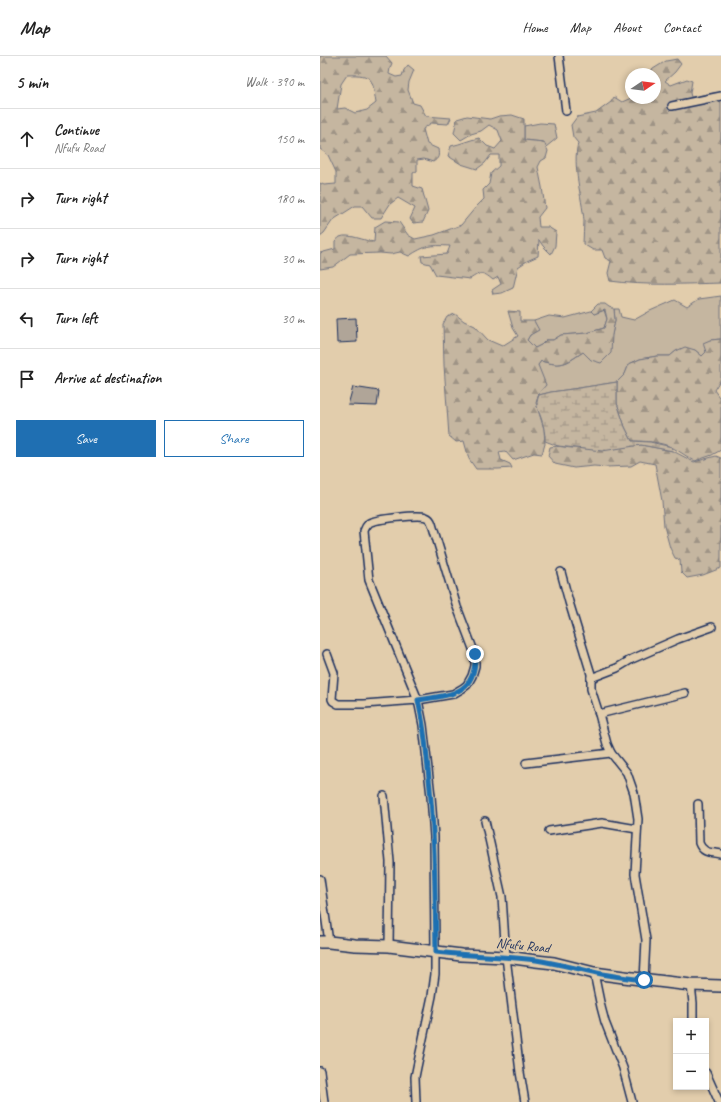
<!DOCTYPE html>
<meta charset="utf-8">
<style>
body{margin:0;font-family:Caveat,sans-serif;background:#f6f6f6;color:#222}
.controls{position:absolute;right:12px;bottom:12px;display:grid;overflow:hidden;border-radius:0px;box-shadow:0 2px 6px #0003}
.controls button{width:36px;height:36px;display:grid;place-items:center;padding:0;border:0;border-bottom:1px solid #e0e0e0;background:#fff;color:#222;font:20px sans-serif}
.compass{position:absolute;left:305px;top:12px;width:36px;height:36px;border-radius:50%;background:#fff;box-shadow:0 2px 6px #0003;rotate:77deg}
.stop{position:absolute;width:12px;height:12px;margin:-9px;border:3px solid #1f6fb2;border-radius:50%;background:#fff}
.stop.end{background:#1f6fb2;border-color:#fff;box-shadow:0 1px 4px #0008}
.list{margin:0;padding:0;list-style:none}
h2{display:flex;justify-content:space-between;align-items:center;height:52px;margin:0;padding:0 16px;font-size:17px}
h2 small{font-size:13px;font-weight:400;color:#767676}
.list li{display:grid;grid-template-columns:26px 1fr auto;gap:12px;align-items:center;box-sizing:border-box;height:60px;padding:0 16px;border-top:1px solid #e0e0e0}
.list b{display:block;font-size:15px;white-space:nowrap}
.list p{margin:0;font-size:13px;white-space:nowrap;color:#767676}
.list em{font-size:13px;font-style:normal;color:#767676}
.actions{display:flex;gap:8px;padding:12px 16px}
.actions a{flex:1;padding:9px 0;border:1px solid #1f6fb2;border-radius:0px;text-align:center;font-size:14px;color:#1f6fb2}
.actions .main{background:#1f6fb2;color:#fff}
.icon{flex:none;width:22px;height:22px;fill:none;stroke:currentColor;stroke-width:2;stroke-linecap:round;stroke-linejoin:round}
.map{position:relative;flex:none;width:401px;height:1046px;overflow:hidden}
header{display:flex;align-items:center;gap:24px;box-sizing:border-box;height:56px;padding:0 20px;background:#fff;border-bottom:1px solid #e0e0e0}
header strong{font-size:19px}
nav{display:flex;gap:22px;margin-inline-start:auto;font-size:14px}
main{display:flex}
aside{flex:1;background:#fff}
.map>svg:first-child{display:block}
.green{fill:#c5b6a0;stroke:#70727f}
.forest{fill:url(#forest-firs);stroke:#70727f;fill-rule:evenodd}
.wetland{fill:url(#wetland-marsh);stroke:#70727f}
.building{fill:#b0a598;stroke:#1b2f5e}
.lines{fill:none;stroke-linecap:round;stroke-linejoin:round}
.street-casing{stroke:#1b2f5e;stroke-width:10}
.secondary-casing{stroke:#1b2f5e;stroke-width:14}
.street{stroke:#e2cdac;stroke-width:7}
.secondary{stroke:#e2cdac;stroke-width:11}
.route{stroke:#1f6fb2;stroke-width:5}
.labels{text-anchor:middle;stroke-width:4;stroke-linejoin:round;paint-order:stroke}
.street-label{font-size:14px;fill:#1b2f5e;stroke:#e2cdac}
</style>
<header>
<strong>Map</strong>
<nav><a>Home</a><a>Map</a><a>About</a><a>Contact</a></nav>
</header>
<main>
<aside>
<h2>5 min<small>Walk · 390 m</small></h2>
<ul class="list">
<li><svg class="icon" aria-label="ahead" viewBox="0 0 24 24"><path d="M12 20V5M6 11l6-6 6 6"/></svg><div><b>Continue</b><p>Nfufu Road</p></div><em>150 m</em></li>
<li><svg class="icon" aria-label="right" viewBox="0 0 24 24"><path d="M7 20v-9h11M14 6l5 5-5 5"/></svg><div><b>Turn right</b></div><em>180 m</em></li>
<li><svg class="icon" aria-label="right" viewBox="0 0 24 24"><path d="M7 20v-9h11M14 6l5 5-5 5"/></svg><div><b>Turn right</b></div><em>30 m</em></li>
<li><svg class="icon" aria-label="left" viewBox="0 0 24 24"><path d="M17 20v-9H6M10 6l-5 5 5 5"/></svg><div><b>Turn left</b></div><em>30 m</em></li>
<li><svg class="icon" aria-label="arrive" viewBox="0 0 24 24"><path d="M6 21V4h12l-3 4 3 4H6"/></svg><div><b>Arrive at destination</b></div></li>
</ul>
<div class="actions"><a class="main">Save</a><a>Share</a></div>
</aside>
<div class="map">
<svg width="401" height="1046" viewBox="0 0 401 1046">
<defs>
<pattern id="forest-firs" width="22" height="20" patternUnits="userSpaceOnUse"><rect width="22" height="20" fill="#c5b6a0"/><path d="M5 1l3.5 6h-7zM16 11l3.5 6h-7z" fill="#9f9486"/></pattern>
<pattern id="wetland-marsh" width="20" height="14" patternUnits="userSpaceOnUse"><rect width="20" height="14" fill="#c5b6a0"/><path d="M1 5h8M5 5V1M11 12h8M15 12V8" fill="none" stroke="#9f9486"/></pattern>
</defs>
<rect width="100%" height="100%" fill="#e2cdac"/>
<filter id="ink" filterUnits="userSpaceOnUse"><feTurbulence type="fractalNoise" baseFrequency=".025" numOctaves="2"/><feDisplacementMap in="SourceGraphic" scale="8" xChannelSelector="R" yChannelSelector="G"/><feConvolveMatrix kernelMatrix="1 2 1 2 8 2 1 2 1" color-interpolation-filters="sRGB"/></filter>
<g filter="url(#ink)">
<!-- green -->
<g class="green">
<polygon points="220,67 234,68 237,82 226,91 223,86 204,84 204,70"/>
<path d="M401,240V283L390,284L386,296L382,300L375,294L356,295L350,300H337L320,303L309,308L305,318L297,326L259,332L231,336L219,339L218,309L221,305C242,311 246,308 263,296L271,304L292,279L295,264L294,253H299L301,261L314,264L330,255L355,244L367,251L379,243Z"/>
<polygon points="284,254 287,263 284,272 267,277 241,279 233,284 226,284 221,289 215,292 207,284 210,279 218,274 214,265 229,260 245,262 271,255 274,258"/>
</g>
<!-- forest -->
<g class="forest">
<path d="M0,0H66L72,7L70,12L69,18L76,21L82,20L84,14L88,9L94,14L89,26L88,34L93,47L100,49L106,60L131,62L128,68L111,67L103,73L107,88L118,93C119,100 119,102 113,106L104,103L97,104V115L93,117V130L102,133L108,155L103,166L93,167L90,163L95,152L78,142L70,148L61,162H52L42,150H35L13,164L4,177L0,180V127L4,129L16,128V116L8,99L0,93ZM27,19C54,18 52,23 56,47L47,54L35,57L25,52L17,53L21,28Z"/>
<path d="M357,3L361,8L355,16L345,25L351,29L367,23L372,25L370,37L371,41L394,37H401V227C364,228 327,230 290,225L288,217L291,205L285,202L282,194H273L263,188C263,180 264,173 264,165C262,140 252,111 258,87L253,81L251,69L257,61L276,57L291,46L294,41L302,46L311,42H335V18H325L346,5Z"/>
<path d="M192,59L204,63V84L224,86L228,95L226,102L221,105L218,111L222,131L225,152L218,161L219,171H228L236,176L235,190L231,198L223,190L219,184L218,200L207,205L198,211L193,232L182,237L173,238L172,234L181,228L178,221L173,224C162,215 161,216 150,223L116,219L110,208L102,206L101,200L127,198L130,190C110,189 106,189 89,200L80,196L71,198L60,197L30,198L13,211L0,213V197L15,193V186C17,184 18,182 20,181C28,177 45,185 54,186L55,171L65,165L79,166L88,179L95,183L114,179L141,169L156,151L164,143L163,134L169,128L171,117L179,110V99H171L165,107L157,113L141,108L128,100L131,90C141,88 149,84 159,82L167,90L175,93L182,85L178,74L169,69L161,75L151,78L141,84L134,77L137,63L147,60L170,63L179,60Z"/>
<path d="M278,248H285L289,251L294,253L295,264L292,279L291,297L281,307L271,304L263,296C245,308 242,311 221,305L218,309L226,329L219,337L216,347L224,373L225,388L222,398L214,397L193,404L185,395L179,396L181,404L190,408L192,412L178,413H156L149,403L144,385L136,386L129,380L124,309L123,268L127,261L135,258L144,265L155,270L168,284L182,290L198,280L193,272L188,255L200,256V265H214L219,274L210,279L207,284L215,292L221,289L226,284H233L241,279L267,277L284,272L287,263L285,254L274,258L271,255Z"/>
<path d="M401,283V326H399L394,334L401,344V394L392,399L375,405C367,401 361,396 353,392C342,386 325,385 312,385L305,371L297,347V326L305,318L309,308L320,303L337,300H350L356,295L365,291L375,294L382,300L386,296L383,287L390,284Z"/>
<path d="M321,389L353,395L374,406L396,400L401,402V512L383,519L367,522L361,516L360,504L355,502L350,492L344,470L342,445L335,408L320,405L311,410L286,411L274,410L254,412L235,408L228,400L230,391C240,389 245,392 255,392C277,392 299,391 321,389Z"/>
</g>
<!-- wetland -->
<path class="wetland" d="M297,326V347L305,371L312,385L330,386L352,391L353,395L321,389L282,395L238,390L225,385C225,378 224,371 222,365C219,354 214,351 219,339L231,336L259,332Z"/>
<!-- building -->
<g class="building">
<polygon points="36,262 37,286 17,287 16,263"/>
<polygon points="33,331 59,335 57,350 28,349"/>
</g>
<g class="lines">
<!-- street casing -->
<g class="street-casing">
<g id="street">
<polyline points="239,0 246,55"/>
<polyline points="352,50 401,40"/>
<polyline points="241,516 249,546 271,618 271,633 279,658 287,688 291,697 307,717 314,737 318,763 315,818 326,884 324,924"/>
<path d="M7,598L14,617L12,643L13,645L18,648H44L98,644L133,638L143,632L147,629L152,620L155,610V598L137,551L112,468C111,464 109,462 106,461C99,458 56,463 49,467C46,470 45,472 44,475L49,524L98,644L103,669L111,740L114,781L115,896V918L112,940L97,1011L95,1021L96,1046"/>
<polyline points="271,622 297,612 312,603 358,583 392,571"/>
<polyline points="279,658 365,637"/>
<polyline points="206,707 291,697"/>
<polyline points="64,740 70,806 69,890"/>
<path d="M378,748L379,787C383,798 392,796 401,798"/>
<polyline points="165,765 182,841 186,901 200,1016 205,1046"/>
<polyline points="229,775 282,767 317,773"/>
<polyline points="0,823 9,886"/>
<polyline points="274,917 281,951 285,966 303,1012 312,1046"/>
<polyline points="371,929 373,947 373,965"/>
<polyline points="0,1015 4,1046"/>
<polyline points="386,1017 399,1046"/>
</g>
</g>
<!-- secondary casing -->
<g class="secondary-casing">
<polyline id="secondary" points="0,886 9,886 35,889 69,890 141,899 186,901 216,905 234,907 274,917 304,921 371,929 401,930"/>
</g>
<!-- street -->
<use href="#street" class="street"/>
<!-- secondary -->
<use href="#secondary" class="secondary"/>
</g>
</g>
<g class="lines" filter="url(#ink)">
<!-- route -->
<path class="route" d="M155,598C157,639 129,639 98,644C104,667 106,690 108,713C115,774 115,835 116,896C149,900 183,900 216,904C235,907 254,912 273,916C289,920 307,922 324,924"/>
</g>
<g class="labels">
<!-- street labels -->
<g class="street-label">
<text transform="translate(203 889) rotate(6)" y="5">Nfufu Road</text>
</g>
</g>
</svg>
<div class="controls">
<button>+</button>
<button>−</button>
</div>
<svg class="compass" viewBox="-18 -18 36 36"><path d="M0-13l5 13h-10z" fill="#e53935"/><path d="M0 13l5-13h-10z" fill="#767676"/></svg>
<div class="stop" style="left:324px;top:924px"></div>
<div class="stop end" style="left:155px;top:598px"></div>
</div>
</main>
